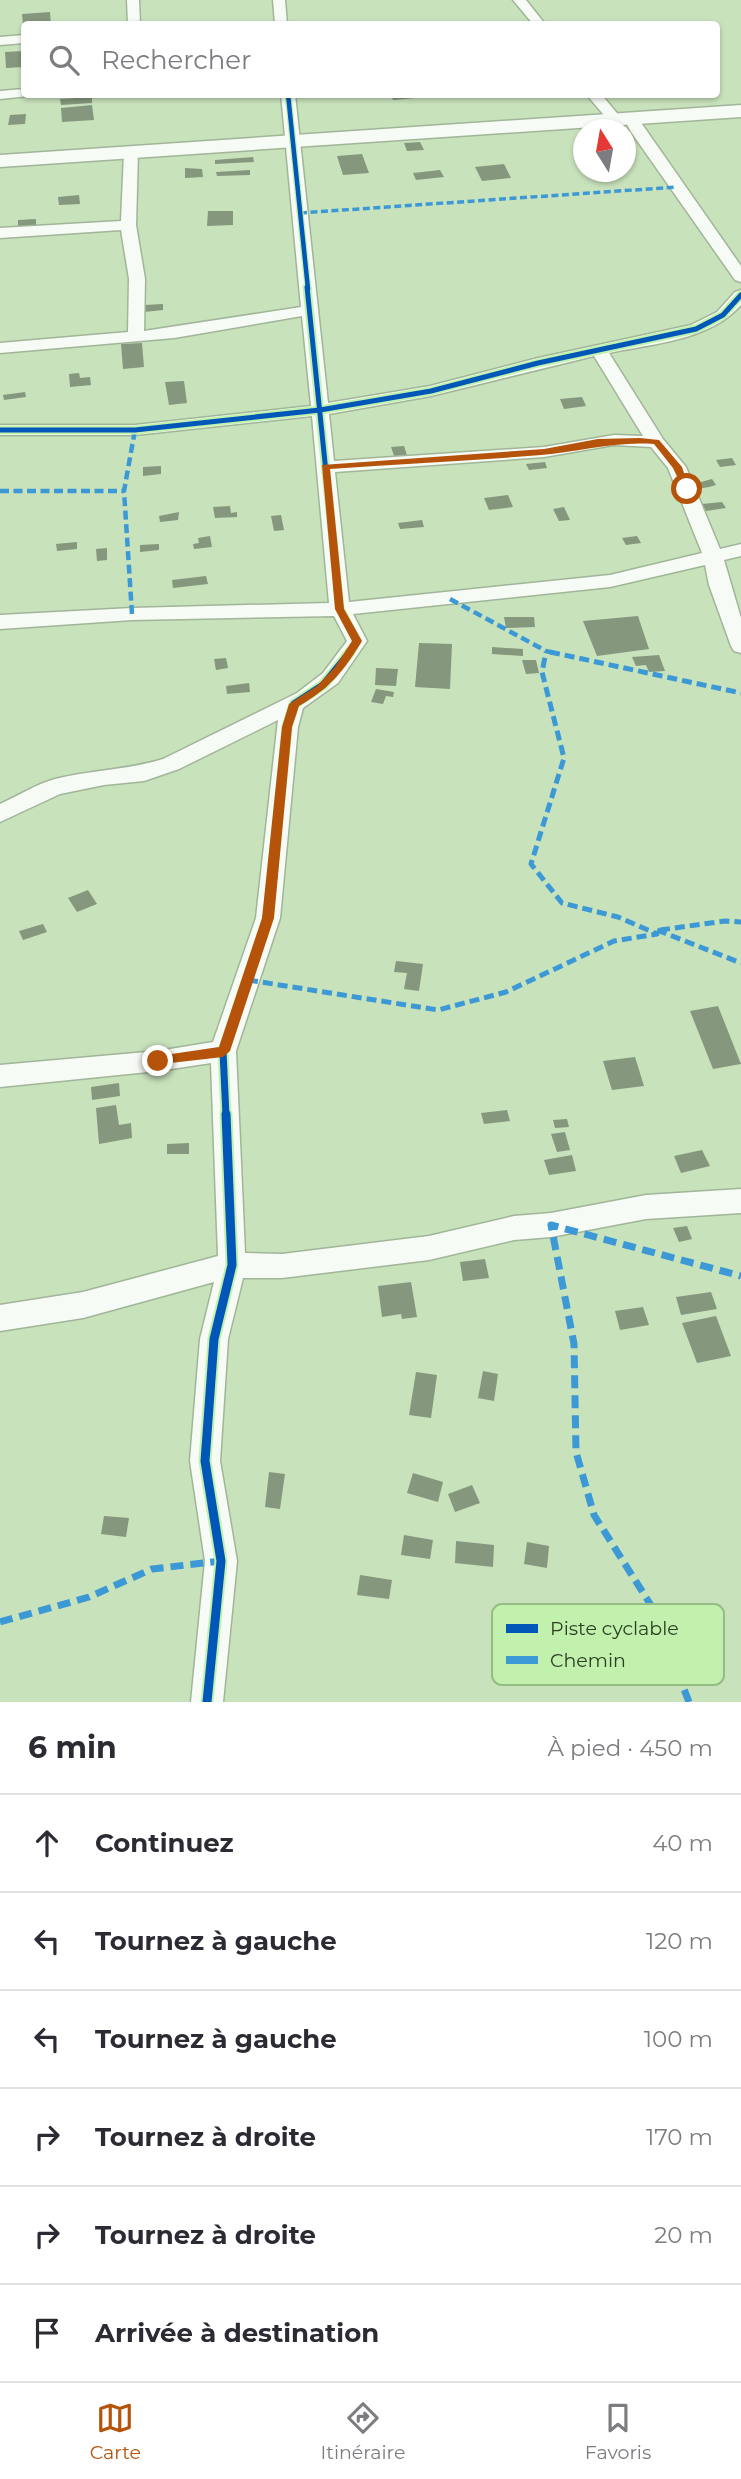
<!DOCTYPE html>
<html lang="fr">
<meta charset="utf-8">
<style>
body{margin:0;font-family:Montserrat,sans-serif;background:#f2f2f3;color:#2b2b33}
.compass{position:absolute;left:573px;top:119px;width:63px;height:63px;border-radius:50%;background:#fff;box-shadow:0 2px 5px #0004;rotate:349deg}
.stop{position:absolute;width:21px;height:21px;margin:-16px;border:5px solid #b45309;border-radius:50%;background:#fff}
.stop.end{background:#b45309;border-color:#fff;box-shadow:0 2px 7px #0008}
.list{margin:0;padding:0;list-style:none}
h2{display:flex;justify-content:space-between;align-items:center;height:91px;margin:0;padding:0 28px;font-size:30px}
h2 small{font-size:23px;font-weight:400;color:#7c7c81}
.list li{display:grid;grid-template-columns:46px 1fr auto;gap:21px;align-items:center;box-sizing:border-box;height:98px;padding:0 28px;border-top:2px solid #e1e1e2}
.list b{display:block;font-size:26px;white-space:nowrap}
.list em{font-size:23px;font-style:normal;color:#7c7c81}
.icon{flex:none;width:38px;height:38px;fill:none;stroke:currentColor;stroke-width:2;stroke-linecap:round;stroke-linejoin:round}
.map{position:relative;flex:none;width:741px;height:1702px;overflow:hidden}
.search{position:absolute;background:#fff;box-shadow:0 2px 5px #0004;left:21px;right:21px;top:21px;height:77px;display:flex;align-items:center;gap:18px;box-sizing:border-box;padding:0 24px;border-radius:7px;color:#7c7c81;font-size:26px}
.sheet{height:679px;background:#fff}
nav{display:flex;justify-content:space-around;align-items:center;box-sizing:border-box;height:98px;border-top:2px solid #e1e1e2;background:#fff;font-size:19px;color:#7c7c81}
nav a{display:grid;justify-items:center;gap:4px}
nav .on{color:#b45309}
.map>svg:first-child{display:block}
.building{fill:#85977d}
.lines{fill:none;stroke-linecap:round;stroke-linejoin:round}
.street-casing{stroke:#a1b598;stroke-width:3}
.secondary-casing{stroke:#a1b598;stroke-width:3}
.street{fill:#f7fbf5;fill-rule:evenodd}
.secondary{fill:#f7fbf5;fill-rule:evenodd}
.quiet-far3{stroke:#3c99d6;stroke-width:3.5;stroke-dasharray:7 3.5;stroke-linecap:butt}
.quiet-far2{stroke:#3c99d6;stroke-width:4.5;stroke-dasharray:9 4.5;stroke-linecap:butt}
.quiet-far1{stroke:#3c99d6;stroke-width:5;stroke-dasharray:10 5;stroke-linecap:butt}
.quiet{stroke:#3c99d6;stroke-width:7;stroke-dasharray:13 7;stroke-linecap:butt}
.cycleway-far3-casing{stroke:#c2f1ad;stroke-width:7}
.cycleway-far2-casing{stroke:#c2f1ad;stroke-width:9}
.cycleway-far1-casing{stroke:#c2f1ad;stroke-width:11}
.cycleway-casing{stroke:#c2f1ad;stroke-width:13}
.cycleway-far3{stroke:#0057b8;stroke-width:4.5}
.cycleway-far2{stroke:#0057b8;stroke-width:5}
.cycleway-far1{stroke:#0057b8;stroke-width:7}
.cycleway{stroke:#0057b8;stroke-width:9}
.route{fill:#b45309}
.key{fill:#c2f1ad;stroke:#95bc84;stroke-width:2}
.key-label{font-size:19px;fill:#2c3f24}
</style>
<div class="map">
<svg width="741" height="1702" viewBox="0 0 741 1702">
<rect width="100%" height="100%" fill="#c8e2bc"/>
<!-- building -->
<g class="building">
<polygon points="50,12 51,24 23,24 22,14"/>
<polygon points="24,51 24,67 6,68 5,52"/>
<polygon points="391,94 424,94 426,97 393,100"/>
<polygon points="92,97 92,103 61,105 60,99"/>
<polygon points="92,105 94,120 62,122 61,108"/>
<polygon points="26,114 25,124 8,125 10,115"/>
<polygon points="420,142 424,150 407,151 404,143"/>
<polygon points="362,154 369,173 343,175 337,156"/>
<polygon points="253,157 254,162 215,164 215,160"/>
<polygon points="504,164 511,178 482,181 475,167"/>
<polygon points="185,168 202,169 203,177 185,178"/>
<polygon points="250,170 250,175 217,176 216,172"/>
<polygon points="440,170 444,177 416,180 413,173"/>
<polygon points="79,195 80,204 59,205 58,197"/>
<polygon points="208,211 233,211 233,225 207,226"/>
<polygon points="36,219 36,227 18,228 18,220"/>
<polygon points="163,304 163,310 144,312 144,305"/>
<polygon points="142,343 144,367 123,369 121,344"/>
<polygon points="79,373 80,378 90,377 91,385 70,387 69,374"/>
<polygon points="184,381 187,403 169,405 165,382"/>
<polygon points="25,392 26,397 4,400 3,395"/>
<polygon points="582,397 586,406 564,409 560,399"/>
<polygon points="404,446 407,455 394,456 391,447"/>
<polygon points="732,458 736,465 720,467 716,460"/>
<polygon points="545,462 547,468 529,470 526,464"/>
<polygon points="161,466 161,474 143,476 143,467"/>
<polygon points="712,479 716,485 709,487 697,489 694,484"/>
<polygon points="508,495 513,507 489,510 484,498"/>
<polygon points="722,502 726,508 706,511 702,504"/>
<polygon points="230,506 231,513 237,512 237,517 215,518 213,507"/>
<polygon points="564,507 570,520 559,521 553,509"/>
<polygon points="179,512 178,520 160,522 159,516"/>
<polygon points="281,515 284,530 274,531 271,516"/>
<polygon points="422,520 424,527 400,529 398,523"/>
<polygon points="210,536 212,547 194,549 193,544 199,543 198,538"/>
<polygon points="637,536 641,543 626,545 622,538"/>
<polygon points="77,542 77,549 57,551 56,544"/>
<polygon points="159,544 159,550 140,552 140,545"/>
<polygon points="107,548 107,560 97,561 96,549"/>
<polygon points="206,576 208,584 173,588 172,580"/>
<polygon points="638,616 649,649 597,656 583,621"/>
<polygon points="504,617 534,617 535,627 506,628"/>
<polygon points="419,643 452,644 450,689 415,687"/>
<polygon points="492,647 523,649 523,656 492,654"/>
<polygon points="659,655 665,671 649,672 646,665 636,666 632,657"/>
<polygon points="226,658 228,668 216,670 214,659"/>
<polygon points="522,660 536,660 539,673 526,674"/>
<polygon points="376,668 398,669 396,686 375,685"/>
<polygon points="249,683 250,692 227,694 226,686"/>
<polygon points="376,689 394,692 393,697 386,696 383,704 371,702"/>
<polygon points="88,890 97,904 77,912 68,898"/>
<polygon points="43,924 47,932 23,940 19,931"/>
<polygon points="396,961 423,964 419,991 404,989 407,973 394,972"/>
<polygon points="718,1006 741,1064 713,1069 690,1011"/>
<polygon points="635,1057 644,1086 612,1090 603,1061"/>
<polygon points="119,1083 120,1096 92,1100 91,1087"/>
<polygon points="116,1105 119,1125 131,1123 132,1138 99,1144 96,1108"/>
<polygon points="507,1110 510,1121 484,1124 481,1113"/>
<polygon points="567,1119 569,1127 555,1128 553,1120"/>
<polygon points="565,1132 570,1150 557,1152 551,1134"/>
<polygon points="189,1143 189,1154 167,1154 167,1144"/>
<polygon points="702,1150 710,1166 681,1173 674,1156"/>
<polygon points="572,1155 576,1171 549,1175 544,1160"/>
<polygon points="687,1226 692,1239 679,1242 673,1228"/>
<polygon points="485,1259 489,1278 463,1281 460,1262"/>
<polygon points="411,1282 417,1317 402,1319 401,1314 382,1317 378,1286"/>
<polygon points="711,1292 717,1309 681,1315 676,1297"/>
<polygon points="643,1307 649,1325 620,1330 615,1311"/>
<polygon points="716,1316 731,1356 697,1363 682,1323"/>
<polygon points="483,1371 498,1374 494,1401 478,1398"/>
<polygon points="416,1372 437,1375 431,1418 409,1415"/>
<polygon points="269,1472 285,1474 280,1509 265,1507"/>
<polygon points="413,1473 443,1482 438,1502 407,1493"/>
<polygon points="472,1485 480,1503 455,1512 448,1494"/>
<polygon points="104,1516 129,1518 126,1537 101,1534"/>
<polygon points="404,1535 433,1540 430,1559 401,1555"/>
<polygon points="456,1541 494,1545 493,1567 455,1563"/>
<polygon points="527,1542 549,1546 547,1568 524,1564"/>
<polygon points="360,1575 392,1580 389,1599 357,1595"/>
</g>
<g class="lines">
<!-- street casing -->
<g class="street-casing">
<g id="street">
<polygon points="127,0 139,0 140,24 128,24"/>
<polygon points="273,0 285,0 287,24 275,24"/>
<polygon points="513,0 526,0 545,24 533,24"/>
<polygon points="24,35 24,43 0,45 0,37"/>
<polygon points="24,89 24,94 29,96 0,99 0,91"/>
<path d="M281,94H295L328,403L430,386L538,358L691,325L717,312L735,292L741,290V305C709,341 654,343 609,353L663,439L686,467L720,549L741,544V556L724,560L741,618V653L734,651L731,646L709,585L705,565L610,587L353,614L367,641L338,683L303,708L298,727L280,918L236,1051L245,1253L282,1254L429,1236L514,1216L551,1213L646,1195L741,1189V1213L646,1219L551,1237L514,1240L429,1260L282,1278H243L228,1339L220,1461L237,1561L223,1702H191L205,1561L190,1461L200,1339L214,1282L83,1318L0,1331V1305L83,1292L218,1256L211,1063L158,1071L0,1087V1065L158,1051L213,1042L256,918L278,720L179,769L144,781L104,785L60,794L0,822V804C18,796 36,784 55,779C91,770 128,770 163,759L297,693L323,673L347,641L334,616L132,620L0,629V615L132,608L329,603L312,416L135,435H0V425H135L311,406L302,316L174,338L0,353V343L128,332L129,279L121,230L0,238V228L121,221L124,152L126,149H136L138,152L136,225L145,279L144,331L301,307ZM594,356L643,436L614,435L544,447L334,461L329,414L431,396ZM614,445L651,447L668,468L702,553L610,575L349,602L335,472L544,457Z"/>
<polygon points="586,94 601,94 621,118 619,121 609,121"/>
<polygon points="630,113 635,114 741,266 741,282 735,280 631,132 623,117"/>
</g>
</g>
<!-- secondary casing -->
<g class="secondary-casing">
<polygon id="secondary" points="741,105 741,117 0,167 0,155"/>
</g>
<!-- street -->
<use href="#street" class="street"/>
<!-- secondary -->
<use href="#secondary" class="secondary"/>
<!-- quiet-far3 -->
<polyline class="quiet-far3" points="300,213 677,187"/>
<!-- quiet-far2 -->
<g class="quiet-far2">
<polyline points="0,491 124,491"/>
<polyline points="450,599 546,651 558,654"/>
<polyline points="132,614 124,491 135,430"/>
</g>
<!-- quiet-far1 -->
<g class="quiet-far1">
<polyline points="550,652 741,693"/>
<polyline points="657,930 741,963"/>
<polyline points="660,930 725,921 741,922"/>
<polyline points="248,980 438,1010 506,992 614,941 657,934 618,917 562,903 531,864 564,758 542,672 546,652"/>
</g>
<!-- quiet -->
<g class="quiet">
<polyline points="0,1622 89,1597 152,1569 221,1561"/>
<polyline points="689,1702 652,1607 594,1515 576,1452 574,1344 551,1225 741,1276"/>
</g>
<!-- cycleway-far3 casing -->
<g class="cycleway-far3-casing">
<polyline id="cycleway-far3" points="288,94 308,289"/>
</g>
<!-- cycleway-far2 casing -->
<g class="cycleway-far2-casing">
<g id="cycleway-far2">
<polyline points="307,287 340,609 357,641 349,654"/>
<polyline points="0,430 135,430 320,410 431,391 538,363 696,329 723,315 741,295"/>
</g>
</g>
<!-- cycleway-far1 casing -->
<g class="cycleway-far1-casing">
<polyline id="cycleway-far1" points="226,1116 223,1051 268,918 287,727 294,704 323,685 350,652"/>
</g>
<!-- cycleway casing -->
<g class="cycleway-casing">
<polyline id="cycleway" points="207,1702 221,1561 205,1461 214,1339 232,1265 226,1114"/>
</g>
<!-- cycleway-far3 -->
<use href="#cycleway-far3" class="cycleway-far3"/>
<!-- cycleway-far2 -->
<use href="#cycleway-far2" class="cycleway-far2"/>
<!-- cycleway-far1 -->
<use href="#cycleway-far1" class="cycleway-far1"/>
<!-- cycleway -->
<use href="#cycleway" class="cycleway"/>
</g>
<!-- route -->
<path class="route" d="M640,438L659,440L682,467L690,491H684L673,468L654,444C614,441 579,452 541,455C471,461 400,464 330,469L344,609L362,641C343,672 330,688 299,706L292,727L274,918L230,1051L223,1057L153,1065V1058L158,1056L219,1047L262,918L282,727L289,704L317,686L335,667L352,641L335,609L322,465L544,449L598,439Z"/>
<!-- legend -->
<rect x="492" y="1604" width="232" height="81" rx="10" class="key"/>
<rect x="506" y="1624" width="32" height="9" fill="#0057b8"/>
<rect x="506" y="1656" width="32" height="8" fill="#3c99d6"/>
<g class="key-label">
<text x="550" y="1635">Piste cyclable</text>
<text x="550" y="1667">Chemin</text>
</g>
</svg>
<svg class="compass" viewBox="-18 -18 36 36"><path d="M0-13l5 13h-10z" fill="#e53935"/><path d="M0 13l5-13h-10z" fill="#7c7c81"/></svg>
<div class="stop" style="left:687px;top:489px"></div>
<div class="stop end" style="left:158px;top:1061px"></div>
<div class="search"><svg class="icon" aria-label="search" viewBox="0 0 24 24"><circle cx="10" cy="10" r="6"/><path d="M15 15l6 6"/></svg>Rechercher</div>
</div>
<section class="sheet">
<h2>6 min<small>À pied · 450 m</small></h2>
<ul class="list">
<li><svg class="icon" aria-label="ahead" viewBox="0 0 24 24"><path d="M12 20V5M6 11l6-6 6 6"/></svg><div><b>Continuez</b></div><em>40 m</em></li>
<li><svg class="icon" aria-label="left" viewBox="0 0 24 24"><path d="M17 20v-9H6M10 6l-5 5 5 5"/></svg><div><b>Tournez à gauche</b></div><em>120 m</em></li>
<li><svg class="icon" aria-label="left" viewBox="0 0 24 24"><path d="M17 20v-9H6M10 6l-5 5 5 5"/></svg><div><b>Tournez à gauche</b></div><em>100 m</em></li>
<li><svg class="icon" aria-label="right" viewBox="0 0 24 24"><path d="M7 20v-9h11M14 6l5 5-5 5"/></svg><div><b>Tournez à droite</b></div><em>170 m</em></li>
<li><svg class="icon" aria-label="right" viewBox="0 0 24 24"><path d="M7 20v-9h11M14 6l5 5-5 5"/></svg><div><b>Tournez à droite</b></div><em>20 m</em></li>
<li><svg class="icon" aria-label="arrive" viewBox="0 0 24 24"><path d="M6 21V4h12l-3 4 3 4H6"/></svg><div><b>Arrivée à destination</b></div></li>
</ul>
</section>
<nav>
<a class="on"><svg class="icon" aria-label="map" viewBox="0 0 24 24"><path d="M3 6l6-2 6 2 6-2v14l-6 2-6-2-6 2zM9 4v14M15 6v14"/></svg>Carte</a>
<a><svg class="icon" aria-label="directions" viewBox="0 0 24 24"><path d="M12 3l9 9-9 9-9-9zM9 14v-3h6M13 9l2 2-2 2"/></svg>Itinéraire</a>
<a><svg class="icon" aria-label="saved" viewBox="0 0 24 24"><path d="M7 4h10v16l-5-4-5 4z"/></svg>Favoris</a>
</nav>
